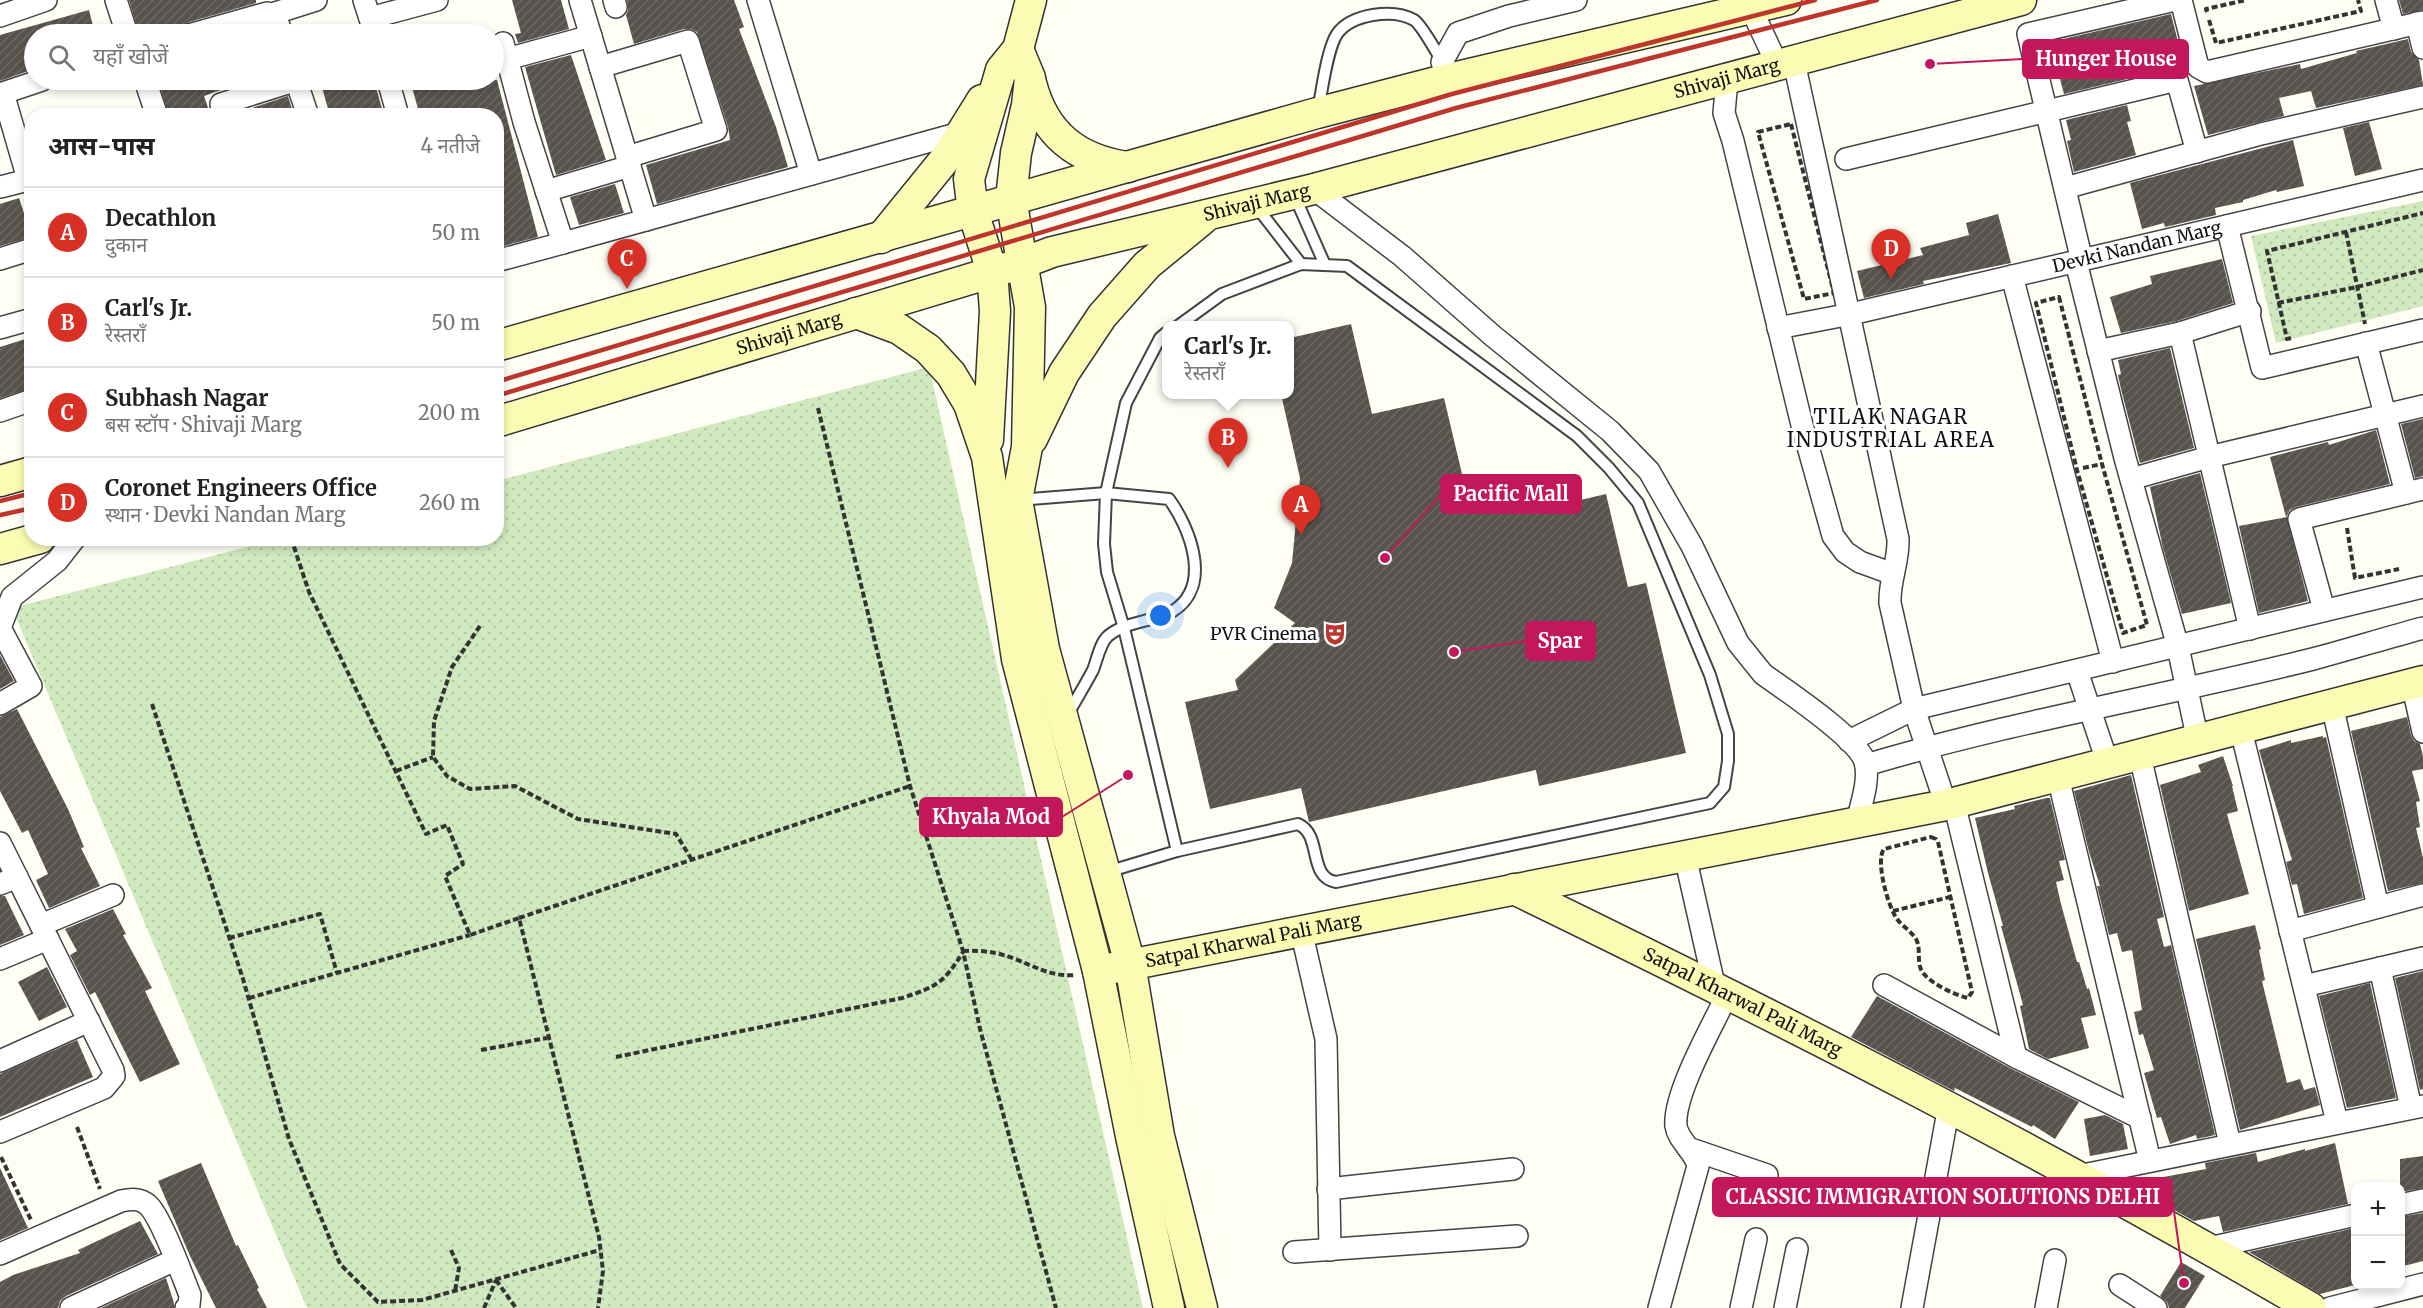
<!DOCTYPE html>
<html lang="hi">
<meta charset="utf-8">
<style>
body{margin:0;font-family:Merriweather,"Noto Sans Devanagari",serif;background:#f6f6f6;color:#222}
.controls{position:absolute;right:18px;bottom:18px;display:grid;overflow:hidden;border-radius:12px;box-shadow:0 3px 9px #0003}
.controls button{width:54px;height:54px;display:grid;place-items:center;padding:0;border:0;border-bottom:2px solid #e0e0e0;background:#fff;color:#222;font:30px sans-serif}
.you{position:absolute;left:1161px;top:616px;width:21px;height:21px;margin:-15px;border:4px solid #fff;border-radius:50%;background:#1a73e8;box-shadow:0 0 0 9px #1a73e833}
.badge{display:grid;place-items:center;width:39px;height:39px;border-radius:50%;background:#d93025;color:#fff;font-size:20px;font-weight:700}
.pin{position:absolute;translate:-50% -50px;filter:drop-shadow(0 2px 3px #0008)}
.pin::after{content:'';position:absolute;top:32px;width:21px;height:18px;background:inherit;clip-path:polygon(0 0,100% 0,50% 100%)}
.popup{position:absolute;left:1162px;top:321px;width:132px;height:78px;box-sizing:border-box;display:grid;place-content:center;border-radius:12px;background:#fff;filter:drop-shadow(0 2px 4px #0005);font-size:20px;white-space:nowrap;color:#767676}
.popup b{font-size:22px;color:#222}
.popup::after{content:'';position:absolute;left:50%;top:100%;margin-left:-12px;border:12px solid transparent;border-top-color:#fff}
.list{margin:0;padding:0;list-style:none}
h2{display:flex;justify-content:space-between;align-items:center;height:78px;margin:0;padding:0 24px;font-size:26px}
h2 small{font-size:20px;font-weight:400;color:#767676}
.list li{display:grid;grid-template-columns:39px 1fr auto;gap:18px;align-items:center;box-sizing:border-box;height:90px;padding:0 24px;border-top:2px solid #e0e0e0}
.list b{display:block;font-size:22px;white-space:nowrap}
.list p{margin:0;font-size:20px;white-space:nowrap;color:#767676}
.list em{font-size:20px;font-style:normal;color:#767676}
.icon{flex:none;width:33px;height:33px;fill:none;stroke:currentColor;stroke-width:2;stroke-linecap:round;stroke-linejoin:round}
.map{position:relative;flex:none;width:2423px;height:1308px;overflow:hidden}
.search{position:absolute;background:#fff;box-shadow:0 3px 9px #0003;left:24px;top:24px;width:480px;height:66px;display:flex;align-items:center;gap:15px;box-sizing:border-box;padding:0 21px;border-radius:33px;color:#767676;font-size:22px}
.panel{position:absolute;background:#fff;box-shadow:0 3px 9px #0003;left:24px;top:108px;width:480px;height:438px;border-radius:24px}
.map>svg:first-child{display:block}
.park{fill:url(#park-dots)}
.building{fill:url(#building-hatch)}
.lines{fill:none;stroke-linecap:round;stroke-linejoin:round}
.lane-casing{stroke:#444;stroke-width:14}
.street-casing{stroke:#444;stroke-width:24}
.secondary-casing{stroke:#333;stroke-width:33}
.path{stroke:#333;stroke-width:4;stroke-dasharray:6 3;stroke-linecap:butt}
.lane{stroke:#fff;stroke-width:10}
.street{stroke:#fff;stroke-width:21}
.secondary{stroke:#fbfbb4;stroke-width:30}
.rail{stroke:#bc362e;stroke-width:4.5}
.labels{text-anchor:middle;stroke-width:6;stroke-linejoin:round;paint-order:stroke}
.street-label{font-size:18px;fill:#111;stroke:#fff}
.poi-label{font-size:18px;fill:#111;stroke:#fff;text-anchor:end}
.neighbourhood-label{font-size:20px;letter-spacing:1.5px;fill:#111;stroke:#fff}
.leader{fill:none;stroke:#c2185b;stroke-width:2}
.callout-dot{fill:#c2185b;stroke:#fff;stroke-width:2}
.callout{fill:#c2185b;stroke:#c2185b;stroke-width:2}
.callout-label{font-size:20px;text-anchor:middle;font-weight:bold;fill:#fff}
</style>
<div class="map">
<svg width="2423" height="1308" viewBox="0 0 2423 1308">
<defs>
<pattern id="park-dots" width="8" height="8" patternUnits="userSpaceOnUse" patternTransform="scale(1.5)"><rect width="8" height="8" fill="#d0e9bf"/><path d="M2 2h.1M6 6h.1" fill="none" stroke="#b2c7a3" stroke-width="1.8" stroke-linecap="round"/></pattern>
<pattern id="building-hatch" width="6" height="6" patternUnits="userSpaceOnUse" patternTransform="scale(1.5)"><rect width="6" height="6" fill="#59534e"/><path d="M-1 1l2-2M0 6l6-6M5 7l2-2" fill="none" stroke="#6c6763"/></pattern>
</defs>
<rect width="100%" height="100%" fill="#fffef5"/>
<!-- park -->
<g class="park">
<polygon points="2423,201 2423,306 2276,343 2251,236"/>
<polygon points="929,367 1143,1308 307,1308 12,608 278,539 496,538 497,481"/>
</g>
<!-- building -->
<g class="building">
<polygon points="129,0 256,0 256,3 189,22 183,26 180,34 139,34"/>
<polygon points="512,0 561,0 569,29 518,43 515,34 521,33"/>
<polygon points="627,0 734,0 744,27 739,29 776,127 788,167 657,204 646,165 730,140 728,127 697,32 691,29 684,29 634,44 626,15 628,10"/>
<polygon points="2399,0 2423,0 2423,10 2403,14"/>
<polygon points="89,10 95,34 34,34 34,69 0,81 0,35"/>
<polygon points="2171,14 2185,69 2174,68 2064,94 2050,42"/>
<polygon points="265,27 268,34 237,34"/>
<polygon points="2408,39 2411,52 2419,60 2423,85 2316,108 2311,91 2279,98 2284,116 2208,135 2194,86 2300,64 2301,69 2357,53 2356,51"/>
<polygon points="571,55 606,160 556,175 525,67"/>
<polygon points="158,80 243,80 243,82 204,96 211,116 169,116"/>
<polygon points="320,80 374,80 384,116 330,116"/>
<polygon points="410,80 497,80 538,237 496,248 496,116 420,116"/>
<polygon points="288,96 294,116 254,116 252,108"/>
<polygon points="2127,105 2131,121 2127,122 2136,155 2074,172 2067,141 2071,140 2066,120"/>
<polygon points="2369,122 2382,169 2355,176 2343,128"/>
<polygon points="2293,140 2304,186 2277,192 2276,190 2243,200 2243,202 2215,208 2216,215 2165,227 2164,223 2142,229 2130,183"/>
<polygon points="615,184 624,213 579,225 570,197"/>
<polygon points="19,198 32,237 0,246 0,204"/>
<polygon points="1998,214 2011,263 1923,281 1924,284 1864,298 1857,271 1923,255 1920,248 1969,235 1966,223"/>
<polygon points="2222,259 2233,303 2177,321 2121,333 2110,297 2152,284 2150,276"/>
<polygon points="1351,324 1372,414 1444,398 1467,495 1549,477 1555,506 1606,494 1628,587 1646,583 1686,753 1539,786 1536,770 1309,822 1301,788 1210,809 1185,702 1238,690 1235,680 1295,623 1274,608 1292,563 1300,478 1281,394 1290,394 1290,338"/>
<polygon points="32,337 32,388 0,398 0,347"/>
<polygon points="2170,348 2194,448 2140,463 2121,389 2118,375 2121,374 2118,360"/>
<polygon points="2423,419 2423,476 2415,478 2401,424"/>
<polygon points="2376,430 2390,484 2296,507 2290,510 2286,517 2270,457 2328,442 2329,445"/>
<polygon points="2200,473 2231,603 2182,614 2163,548 2150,487"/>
<polygon points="2287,517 2308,601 2259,613 2239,526"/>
<polygon points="0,655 14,681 0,689"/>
<polygon points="17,709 68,809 84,847 81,848 100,886 49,908 36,880 48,874 28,830 22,833 0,791 0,717"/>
<polygon points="2407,717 2411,735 2414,741 2420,744 2423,756 2423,769 2412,771 2420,801 2416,802 2420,827 2416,828 2423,858 2423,883 2388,891 2351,731"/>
<polygon points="2323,736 2323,738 2326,737 2363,898 2304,914 2297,884 2292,885 2286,862 2292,860 2259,750 2291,740 2291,743"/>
<polygon points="2223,756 2233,786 2232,786 2238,811 2227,814 2249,894 2189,911 2160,785 2201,772 2198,765"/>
<polygon points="2131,775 2164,917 2157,919 2164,947 2171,945 2215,1135 2197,1139 2196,1135 2170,1144 2161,1117 2157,1118 2144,1073 2154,1070 2143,1034 2139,1035 2134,1012 2142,1010 2132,950 2122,952 2117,933 2109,935 2097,886 2100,886 2089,852 2074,791"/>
<polygon points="2046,798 2050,798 2065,860 2059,861 2064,880 2056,882 2061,904 2077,962 2079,962 2087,989 2089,988 2096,1015 2081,1018 2089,1048 2048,1059 2029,1049 2020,1006 2023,1005 2001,926 2003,926 1988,873 1975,818 2015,809 2014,806"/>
<polygon points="0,896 5,896 24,935 0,945"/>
<polygon points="113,909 126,934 123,935 152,988 145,991 180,1064 140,1082 95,992 90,995 70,955 77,951 65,929"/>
<polygon points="2255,925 2261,949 2259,950 2265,980 2262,981 2287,1083 2300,1079 2304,1090 2315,1087 2320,1105 2240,1130 2196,939"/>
<polygon points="47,967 67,1007 39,1021 18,982"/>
<polygon points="2423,971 2423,1089 2420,1090 2395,978"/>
<polygon points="2370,983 2396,1098 2347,1108 2319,996"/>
<polygon points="1877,996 2010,1068 2079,1102 2055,1139 2033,1125 2032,1127 1955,1088 1954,1091 1851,1037"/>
<polygon points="77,1040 93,1077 0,1117 0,1074"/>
<polygon points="2105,1115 2123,1124 2128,1149 2090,1156 2084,1119"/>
<polygon points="2335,1143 2348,1204 2223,1232 2219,1216 2194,1221 2154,1199 2137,1182 2206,1169 2205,1163 2256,1153 2258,1162 2305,1149 2305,1151"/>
<polygon points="2423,1156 2423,1188 2400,1192 2400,1159"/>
<polygon points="201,1163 236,1246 238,1245 259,1288 257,1289 267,1308 216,1308 190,1256 158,1181"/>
<polygon points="0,1168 28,1228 0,1240"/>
<polygon points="2423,1213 2423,1261 2400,1267 2400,1217"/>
<polygon points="140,1221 158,1254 66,1296 60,1301 58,1308 0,1308 0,1282 13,1275 80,1253 78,1250"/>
<polygon points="2355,1228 2355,1285 2320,1294 2249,1252"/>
<polygon points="2181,1262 2205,1276 2185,1308 2169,1308 2167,1302 2160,1296"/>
<polygon points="166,1278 174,1303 174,1308 101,1308"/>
</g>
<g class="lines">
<!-- lane casing -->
<g class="lane-casing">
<g id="lane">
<path d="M1318,110C1322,91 1327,49 1337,34C1351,14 1393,8 1414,20C1422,25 1436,52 1442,61"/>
<polyline points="1295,197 1325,265"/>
<polyline points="1256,206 1301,264"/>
<polyline points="1166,333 1160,338 1126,403 1106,493 1104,544 1107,572 1124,628 1177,851"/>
<path d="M1018,500L1106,493L1169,499C1190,528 1213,586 1173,611C1153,622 1126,621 1108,636C1100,643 1097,660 1093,670C1085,685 1076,700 1068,714"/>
<path d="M1107,872L1177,851L1298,824C1323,835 1307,877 1336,882L1710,803L1724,787L1728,761V734L1710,675L1638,503L1609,468L1577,436L1347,266L1301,264L1222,294L1178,326"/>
</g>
</g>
<!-- street casing -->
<g class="street-casing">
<g id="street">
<polyline points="116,0 127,34"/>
<polyline points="364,0 375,34"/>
<polyline points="580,0 646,220"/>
<polyline points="614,0 616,7"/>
<polyline points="758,0 811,174"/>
<polyline points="1747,0 1778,66"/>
<polyline points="2181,0 2198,67 2207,72 2423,22"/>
<polyline points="2386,0 2394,29"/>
<polyline points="272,14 316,0"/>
<polyline points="0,16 46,0"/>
<polyline points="370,18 437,0"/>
<polyline points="2417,23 2423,48"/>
<polyline points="192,34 267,13 276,18 282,34"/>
<polyline points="507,59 591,36"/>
<path d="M1794,62L1898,539C1899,561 1889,581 1890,603L1914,709L1946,805"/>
<polyline points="600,67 688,41 716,130 627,157"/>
<polyline points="1448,79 1442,62 1458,33 1509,16 1576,0"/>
<polyline points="145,80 157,116"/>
<polyline points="296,80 308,116"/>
<polyline points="388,80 398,116"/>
<polyline points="1727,80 1724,113 1733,141 1802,425 1833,536 1845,552 1860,562 1893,574"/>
<polyline points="3,93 28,179"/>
<polyline points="0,94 42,80"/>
<polyline points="224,116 221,104 297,80"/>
<polyline points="1846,159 2177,80 2197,152"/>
<polyline points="0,187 32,179"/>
<polyline points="2065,188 2261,134 2423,97"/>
<path d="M1314,189L1402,256L1493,336L1610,431L1649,471L1692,546L1738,643L1763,674C1785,690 1858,738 1865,762C1870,780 1861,804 1857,822"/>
<polyline points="546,191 630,166"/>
<polyline points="2227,226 2262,368 2423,330"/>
<polyline points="563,243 963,132"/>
<polyline points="0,259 32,249"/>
<polyline points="496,261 563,243 524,122 503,43"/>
<polyline points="2082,261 2028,34 2175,0"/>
<polyline points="2076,262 2125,458 2178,647 2198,741"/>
<polyline points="2012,276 2113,662"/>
<polyline points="0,328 32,319"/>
<path id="s1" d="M1778,328L1851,314L2423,180"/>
<polyline points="2180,333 2250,629"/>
<polyline points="2366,343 2406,493"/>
<polyline points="2098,351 2180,333 2250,311"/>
<polyline points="0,411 32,400"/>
<polyline points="2131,479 2209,457 2423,406"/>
<polyline points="2324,610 2299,519 2423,489"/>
<polyline points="0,628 12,597 57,561 75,538"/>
<polyline points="0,628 31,686 0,704"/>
<polyline points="2077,671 2108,764"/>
<polyline points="2412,683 2423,732"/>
<polyline points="2332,705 2378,907"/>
<polyline points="2241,730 2337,1122"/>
<polyline points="1849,741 1914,709 2423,587"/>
<polyline points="2140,756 2230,1144"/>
<path d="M1866,765C2013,721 2165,696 2313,659C2350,649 2386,638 2423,628"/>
<polyline points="2058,777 2150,1161"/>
<polyline points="1954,803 2016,1057"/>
<polyline points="0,843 113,1070 114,1076 104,1088 0,1132"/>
<polyline points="1685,856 1715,989"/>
<polyline points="0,884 17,877"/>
<polyline points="41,925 113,895"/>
<polyline points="1301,930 1326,1039 1330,1250"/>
<polyline points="2290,931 2423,895"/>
<polyline points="0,959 48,939"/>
<polyline points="2380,968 2411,1108"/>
<polyline points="1884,985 2016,1057 2140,1118"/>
<polyline points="2304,986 2423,958"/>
<polyline points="0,1061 89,1021"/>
<polyline points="1688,1148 1767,1175"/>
<polyline points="2078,1176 2423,1106"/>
<polyline points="1328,1189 1513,1169"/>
<polyline points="2400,1205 2423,1200"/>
<polyline points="2209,1248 2356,1215"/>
<polyline points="1294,1252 1517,1236"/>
<path d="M0,1254L121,1201C131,1199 140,1198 148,1205C161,1217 182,1275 190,1295L189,1305L186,1308"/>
<polyline points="2120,1285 2156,1308"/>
<polyline points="71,1308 175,1260"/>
<path d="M1659,1308L1698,1166C1695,1151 1678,1141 1676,1126C1673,1094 1713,1025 1727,995"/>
<polyline points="1741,1308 1756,1239"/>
<polyline points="1785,1308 1797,1249"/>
<polyline points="1912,1308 1949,1106"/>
<polyline points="2046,1308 2055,1260"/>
<polyline points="2330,1308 2423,1284"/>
</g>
</g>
<!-- secondary casing -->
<g class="secondary-casing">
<g id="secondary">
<polyline points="1018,49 1030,78 1027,105 1016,153 1011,199 1030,307 1027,447 1017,500 1044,649 1130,964 1159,1136 1202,1308"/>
<path d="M1031,83C1044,134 1077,160 1128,167"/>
<polyline points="881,238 946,158 982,100"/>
<polyline points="856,313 899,329 928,349 951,374 969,404 987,457 1017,659 1098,971 1132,1141 1169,1308"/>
<polyline points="496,346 1317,113 1448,79 1786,0"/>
<path id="s2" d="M496,422L1023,263L1052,252L1314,189L2021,0"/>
<polyline points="1032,439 1064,373 1102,316 1147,265 1203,219"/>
<polyline points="988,440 995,311 992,271 973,212 969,179 1001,70 1018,49 1031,0"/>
<polyline points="0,481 32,472"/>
<polyline points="0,549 40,538"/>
<path id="s3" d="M1514,889C1784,1020 2052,1156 2311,1308"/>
<path id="s4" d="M1098,971L1946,805L2423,681"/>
</g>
</g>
<!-- path -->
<g class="path">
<polyline points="2207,12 2206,9 2246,0"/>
<polyline points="2209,20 2216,43 2361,11 2358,0"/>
<polygon points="1791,124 1834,293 1804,299 1758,132"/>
<polyline points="2346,232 2365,324"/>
<polygon points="2059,297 2102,464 2147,625 2123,633 2077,470 2036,303"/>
<polyline points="2278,303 2357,287 2423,270"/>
<polyline points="2291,338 2287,339 2267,251 2423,213"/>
<polyline points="818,408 910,786 963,951 980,1029 1056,1308"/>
<polyline points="2083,468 2102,464"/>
<polyline points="2347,528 2355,578 2399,569"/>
<polyline points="291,538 309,592 426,834 447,825 463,864 445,876 470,935 519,918 599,1237 603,1271 598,1308"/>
<polyline points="480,626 452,667 434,721 433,757 447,776 470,789 515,786 578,819 676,834 692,860"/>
<polyline points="152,704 243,979 289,1139 340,1264 378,1302 422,1300 600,1250"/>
<polyline points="396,771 433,757"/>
<path d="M1931,837L1936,839L1938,842L1972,992L1968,998C1955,995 1932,984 1924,974C1915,964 1922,950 1916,939C1911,931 1902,926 1897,919C1888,907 1875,860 1884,849Z"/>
<polyline points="1893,911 1954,896"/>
<polyline points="519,918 910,786"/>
<polyline points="229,938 320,914 337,973"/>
<path d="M963,951C981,950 998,952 1015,959C1036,967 1052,977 1075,975"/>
<polyline points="249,998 470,935"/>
<polyline points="481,1050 547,1038"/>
<path d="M616,1057L902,998C936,987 944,983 963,952"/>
<polyline points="77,1127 100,1189"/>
<polyline points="1,1157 31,1220"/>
<polyline points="451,1250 459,1268 455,1291"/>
<polyline points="496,1280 516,1308"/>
<polyline points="484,1308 496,1280"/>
</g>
<!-- lane -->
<use href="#lane" class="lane"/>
<!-- street -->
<use href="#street" class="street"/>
<!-- secondary -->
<use href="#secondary" class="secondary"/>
<!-- rail -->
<g class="rail">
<polyline points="496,382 1452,94 1815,0"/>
<polyline points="496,396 1456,108 1877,0"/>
<polyline points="0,501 32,493"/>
<polyline points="0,515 32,508"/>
</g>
</g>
<!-- icons -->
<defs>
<g id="theatre-bare" transform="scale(1.8)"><path d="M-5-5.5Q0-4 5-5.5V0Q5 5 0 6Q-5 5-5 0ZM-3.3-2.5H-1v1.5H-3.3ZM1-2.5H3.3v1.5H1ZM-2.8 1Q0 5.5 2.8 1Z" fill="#bc362e" stroke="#fff" stroke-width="2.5" paint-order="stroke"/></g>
</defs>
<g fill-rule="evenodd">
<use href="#theatre-bare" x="1335" y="634"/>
</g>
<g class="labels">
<!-- street labels -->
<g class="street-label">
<text dy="6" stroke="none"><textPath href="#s2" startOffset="1278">Shivaji Marg</textPath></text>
<text dy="6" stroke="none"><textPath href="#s2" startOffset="792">Shivaji Marg</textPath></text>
<text dy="6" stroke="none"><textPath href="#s1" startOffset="368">Devki Nandan Marg</textPath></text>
<text dy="6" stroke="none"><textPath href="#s2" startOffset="306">Shivaji Marg</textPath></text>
<text dy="6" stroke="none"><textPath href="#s4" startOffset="158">Satpal Kharwal Pali Marg</textPath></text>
<text dy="6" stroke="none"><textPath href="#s3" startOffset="255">Satpal Kharwal Pali Marg</textPath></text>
</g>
<!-- poi labels -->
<g class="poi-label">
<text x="1317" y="640">PVR Cinema</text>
</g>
<!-- neighbourhood labels -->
<g class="neighbourhood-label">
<text x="1891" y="424">TILAK NAGAR<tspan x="1891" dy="23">INDUSTRIAL AREA</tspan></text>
</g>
</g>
<!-- callouts -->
<path class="leader" d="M1930 64L2023 59M1385 558L1441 494M1454 652L1526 641M1128 775L1062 817M2184 1283L2172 1197"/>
<g class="callout-dot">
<circle cx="1930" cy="64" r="6"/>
<circle cx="1385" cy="558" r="6"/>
<circle cx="1454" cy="652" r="6"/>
<circle cx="1128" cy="775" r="6"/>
<circle cx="2184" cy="1283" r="6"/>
</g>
<g class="callout">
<rect x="2023" y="40" width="165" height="38" rx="6"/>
<rect x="1441" y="475" width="140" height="38" rx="6"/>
<rect x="1526" y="622" width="69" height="38" rx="6"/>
<rect x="920" y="798" width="142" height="38" rx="6"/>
<rect x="1713" y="1178" width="459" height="38" rx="6"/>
</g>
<g class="callout-label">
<text x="2106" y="66">Hunger House</text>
<text x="1511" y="501">Pacific Mall</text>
<text x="1560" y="648">Spar</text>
<text x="991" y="824">Khyala Mod</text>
<text x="1943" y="1204">CLASSIC IMMIGRATION SOLUTIONS DELHI</text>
</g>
</svg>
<div class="controls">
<button>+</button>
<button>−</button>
</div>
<div class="you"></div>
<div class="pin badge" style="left:1301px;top:535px">A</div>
<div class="pin badge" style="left:1228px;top:468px">B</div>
<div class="popup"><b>Carl's Jr.</b>रेस्तराँ</div>
<div class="pin badge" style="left:627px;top:289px">C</div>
<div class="pin badge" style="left:1891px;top:279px">D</div>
<div class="search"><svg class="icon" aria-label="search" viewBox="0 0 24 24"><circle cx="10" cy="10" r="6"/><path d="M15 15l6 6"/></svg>यहाँ खोजें</div>
<section class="panel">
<h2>आस-पास<small>4 नतीजे</small></h2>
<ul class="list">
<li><span class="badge">A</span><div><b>Decathlon</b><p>दुकान</p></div><em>50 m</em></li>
<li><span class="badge">B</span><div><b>Carl's Jr.</b><p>रेस्तराँ</p></div><em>50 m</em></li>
<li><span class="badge">C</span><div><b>Subhash Nagar</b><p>बस स्टॉप · Shivaji Marg</p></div><em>200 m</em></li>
<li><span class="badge">D</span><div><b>Coronet Engineers Office</b><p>स्थान · Devki Nandan Marg</p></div><em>260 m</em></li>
</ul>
</section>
</div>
